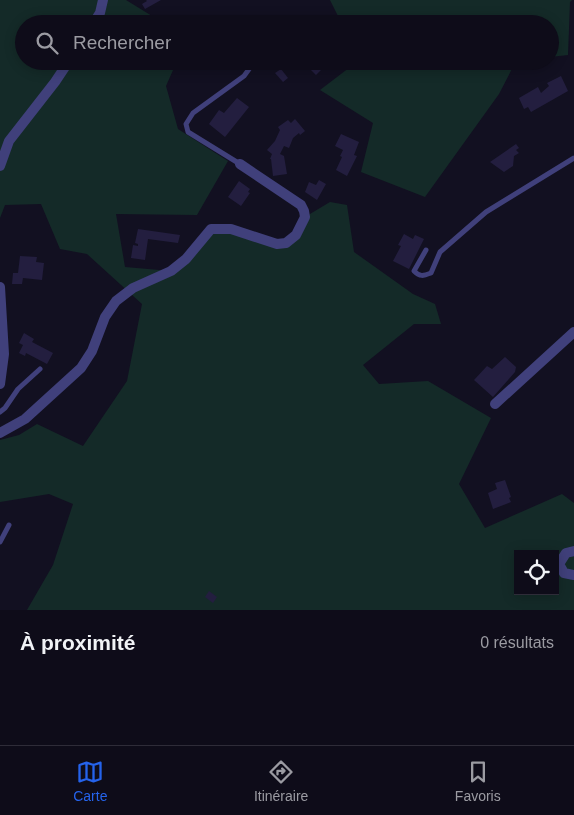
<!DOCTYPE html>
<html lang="fr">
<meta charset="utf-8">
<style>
body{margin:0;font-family:Helvetica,sans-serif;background:#1c1a26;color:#f1f3f6}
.controls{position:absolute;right:15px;bottom:15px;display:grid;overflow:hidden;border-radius:0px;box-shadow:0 2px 12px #0003}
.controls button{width:45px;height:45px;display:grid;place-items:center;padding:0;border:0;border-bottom:1px solid #2e2c38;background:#0e0c19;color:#f1f3f6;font:25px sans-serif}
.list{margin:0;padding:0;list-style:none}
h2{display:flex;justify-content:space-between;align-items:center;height:65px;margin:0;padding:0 20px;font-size:21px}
h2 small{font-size:16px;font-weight:400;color:#9b9ba2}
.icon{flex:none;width:28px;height:28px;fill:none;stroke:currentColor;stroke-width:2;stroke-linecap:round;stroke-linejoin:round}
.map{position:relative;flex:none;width:574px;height:610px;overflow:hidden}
.search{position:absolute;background:#0e0c19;box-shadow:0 2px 12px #0003;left:15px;right:15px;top:15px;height:55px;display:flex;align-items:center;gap:12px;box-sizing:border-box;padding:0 18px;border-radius:28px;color:#9b9ba2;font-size:19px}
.sheet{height:135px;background:#0e0c19}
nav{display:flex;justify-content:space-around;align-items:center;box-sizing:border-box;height:70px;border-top:1px solid #2e2c38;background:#0e0c19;font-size:14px;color:#9b9ba2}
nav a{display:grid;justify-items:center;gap:2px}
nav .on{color:#2563eb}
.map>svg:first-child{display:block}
.green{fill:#142a28;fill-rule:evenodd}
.building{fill:#231e3f}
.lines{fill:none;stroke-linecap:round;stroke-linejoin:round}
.service{stroke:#40407b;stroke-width:5}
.minor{stroke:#40407b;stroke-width:10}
</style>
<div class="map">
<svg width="574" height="610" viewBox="0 0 574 610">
<rect width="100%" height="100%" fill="#121021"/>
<!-- green -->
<g class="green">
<path d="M0,0H126L165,24H24V61H177L166,86L178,129L228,161L197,215L116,214L125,267L171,271L211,229L286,243L305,217L330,202L347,205L354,252L413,294L435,304L441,324H414L363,365L379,384L428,381L491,418L459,484L485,528L562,494L574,503V610H27L53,565L73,504L49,494L0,502V440L19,435L37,424L83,446L127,381L142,304L87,254L60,249L41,204L5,205L0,218ZM518,554H555V591H518Z"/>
<polygon points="330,0 572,0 570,2 568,55 550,57 550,24 342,24"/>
<polygon points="358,61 516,61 499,94 425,197 361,172 373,123 320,90"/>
</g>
<!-- building -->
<g class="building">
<polygon points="146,0 161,0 145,9 142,4 147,1"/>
<polygon points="309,61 336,61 328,70 324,67 316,75 306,65"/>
<polygon points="281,69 288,78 283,82 275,73"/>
<polygon points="561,76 568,91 531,112 528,107 524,109 519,98 538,87 541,93 549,86 547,83"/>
<polygon points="237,98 249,107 225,137 209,124 219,110 224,113"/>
<polygon points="295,119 305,131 300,135 299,133 293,138 289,148 284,146 280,154 284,156 287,174 273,176 271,159 270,159 272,154 267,150 275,141 280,130 278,127 288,120 291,123"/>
<polygon points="341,134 359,142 354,155 357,156 347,176 336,170 342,157 340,156 343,150 335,146"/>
<polygon points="516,144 519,148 516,150 519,153 514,156 513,166 504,172 490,162"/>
<polygon points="319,180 326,184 317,200 305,192 309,182 316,185"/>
<polygon points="239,181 250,189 248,192 250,193 241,206 228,197"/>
<polygon points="138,229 180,235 178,243 148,239 145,260 131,258 133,245 138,246 138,244 135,243"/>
<polygon points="404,234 413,239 415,235 424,239 409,269 393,261 401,246 398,245"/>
<polygon points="20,256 37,257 36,262 44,263 42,280 23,278 22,284 12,284 13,273 18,273"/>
<polygon points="24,333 34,339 32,342 53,353 47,364 26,353 25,356 19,353 23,345 19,343"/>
<polygon points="505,357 516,367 515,372 493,397 474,380 487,366 492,369"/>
<polygon points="505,480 511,497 509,498 511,502 493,509 488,493 497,489 495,483"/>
<polygon points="209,591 217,597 213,603 205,597"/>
</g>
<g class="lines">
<!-- service -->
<g class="service">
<polyline points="240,164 188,132 186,124 193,113 244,76 255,61"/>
<path d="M426,250L414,271C420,277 423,276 431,273L440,252L486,212L574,158"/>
<polyline points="0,412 5,408 18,389 40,369"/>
<polyline points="0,542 9,525"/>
</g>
<!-- minor -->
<g class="minor">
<polyline points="93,24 100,13 103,0"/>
<polyline points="0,166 9,141 55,82 69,61"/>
<polyline points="0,287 4,354 0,384"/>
<polyline points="495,404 574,332"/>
<polyline points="0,433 25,419 81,368 92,351 105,317 116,301 133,288 171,271 186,259 211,229 231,229 277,244 286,243 296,235 305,217 304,211 301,205 240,164"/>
<polyline points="574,551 566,553 559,564 564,573 574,575"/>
</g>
</g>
</svg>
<div class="controls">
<button><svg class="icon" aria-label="locate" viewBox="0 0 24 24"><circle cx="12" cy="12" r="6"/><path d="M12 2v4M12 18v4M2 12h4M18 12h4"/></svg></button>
</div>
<div class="search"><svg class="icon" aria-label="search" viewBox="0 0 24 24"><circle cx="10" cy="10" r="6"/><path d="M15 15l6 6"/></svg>Rechercher</div>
</div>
<section class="sheet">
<h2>À proximité<small>0 résultats</small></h2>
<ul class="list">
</ul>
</section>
<nav>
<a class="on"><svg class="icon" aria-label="map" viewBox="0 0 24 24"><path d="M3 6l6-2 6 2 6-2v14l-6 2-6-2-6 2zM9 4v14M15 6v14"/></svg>Carte</a>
<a><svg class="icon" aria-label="directions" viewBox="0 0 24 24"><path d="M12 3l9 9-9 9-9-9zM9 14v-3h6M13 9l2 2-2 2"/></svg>Itinéraire</a>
<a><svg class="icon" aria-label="saved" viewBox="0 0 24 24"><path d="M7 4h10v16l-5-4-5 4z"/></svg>Favoris</a>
</nav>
